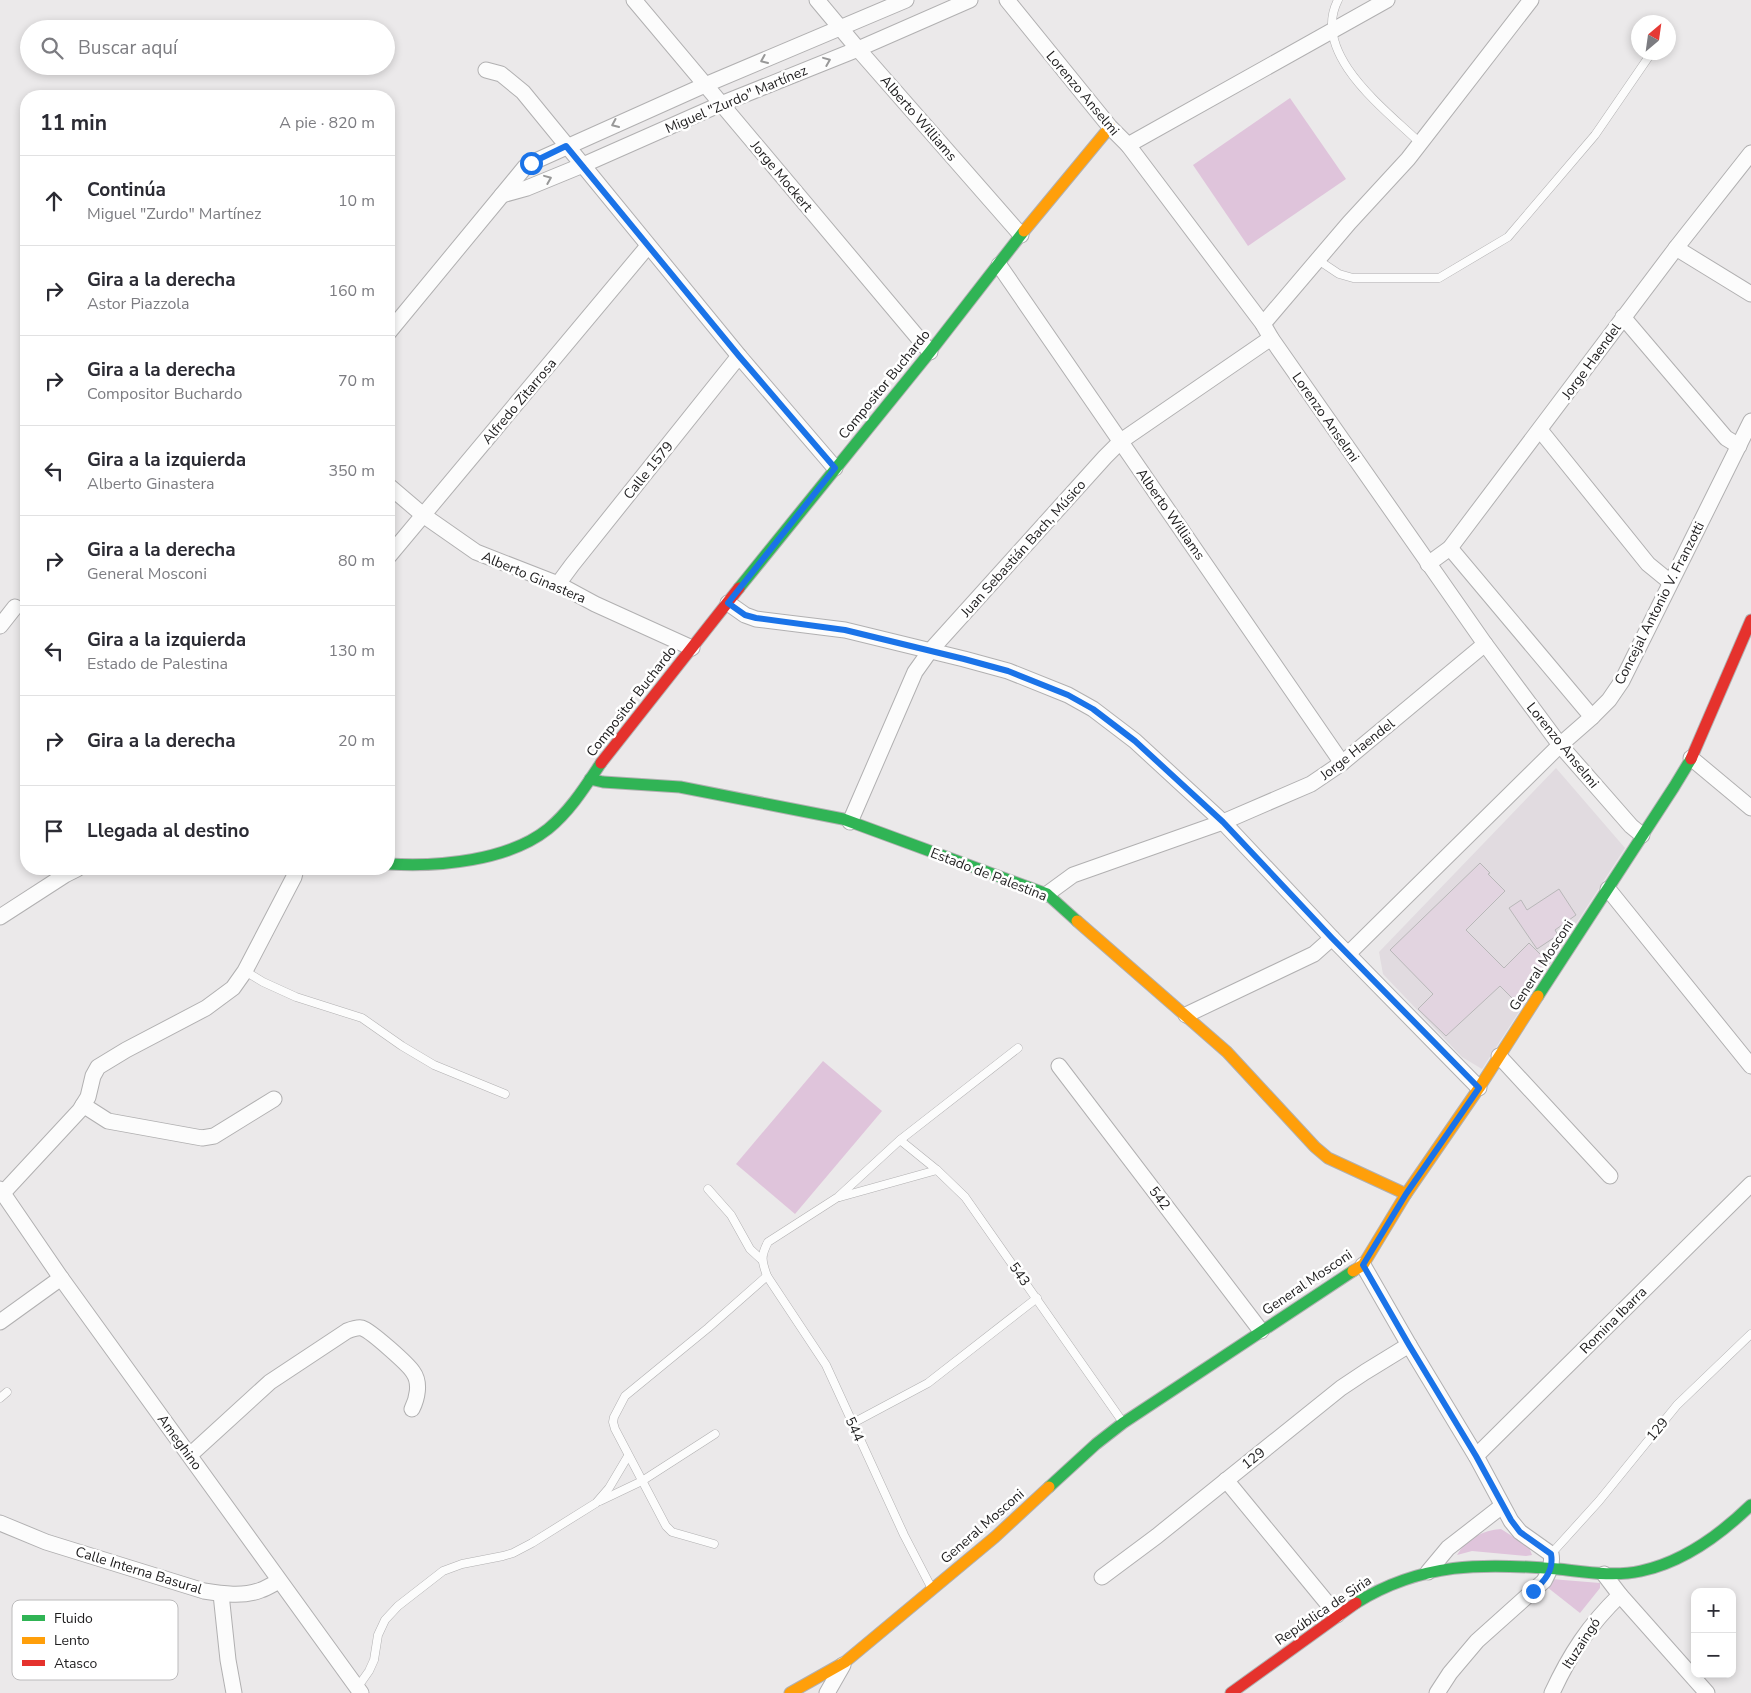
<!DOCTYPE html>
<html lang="es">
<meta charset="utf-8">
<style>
body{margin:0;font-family:"Nunito Sans",sans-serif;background:#f7f7f7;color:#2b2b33}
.controls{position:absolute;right:15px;bottom:15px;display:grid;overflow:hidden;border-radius:10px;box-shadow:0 2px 8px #0003}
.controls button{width:45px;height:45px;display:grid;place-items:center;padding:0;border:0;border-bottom:1px solid #e1e1e2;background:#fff;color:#2b2b33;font:25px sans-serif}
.compass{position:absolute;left:1631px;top:15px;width:45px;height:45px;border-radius:50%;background:#fff;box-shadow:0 2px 8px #0003;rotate:29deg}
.stop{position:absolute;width:15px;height:15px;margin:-11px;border:4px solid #1a73e8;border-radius:50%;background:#fff}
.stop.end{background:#1a73e8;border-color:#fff;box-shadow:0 1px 5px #0008}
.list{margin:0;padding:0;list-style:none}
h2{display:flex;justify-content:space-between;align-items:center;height:65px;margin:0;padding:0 20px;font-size:21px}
h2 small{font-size:16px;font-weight:400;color:#7c7c81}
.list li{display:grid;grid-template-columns:32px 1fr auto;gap:15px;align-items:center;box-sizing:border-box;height:90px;padding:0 20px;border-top:1px solid #e1e1e2}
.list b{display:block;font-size:19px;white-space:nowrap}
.list p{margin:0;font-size:16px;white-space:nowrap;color:#7c7c81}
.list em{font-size:16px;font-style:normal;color:#7c7c81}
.icon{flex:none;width:28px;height:28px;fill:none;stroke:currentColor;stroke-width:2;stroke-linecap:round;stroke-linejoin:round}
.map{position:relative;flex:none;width:1751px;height:1693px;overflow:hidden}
.search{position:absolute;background:#fff;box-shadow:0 2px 8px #0003;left:20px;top:20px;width:375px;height:55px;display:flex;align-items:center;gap:12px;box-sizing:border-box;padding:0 18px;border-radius:28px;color:#7c7c81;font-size:19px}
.panel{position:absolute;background:#fff;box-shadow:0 2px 8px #0003;left:20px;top:90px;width:375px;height:785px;border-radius:20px}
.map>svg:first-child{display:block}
.built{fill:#e1dbe0}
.green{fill:#dfc4db}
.building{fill:#e2d4e0;stroke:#b8b7b8}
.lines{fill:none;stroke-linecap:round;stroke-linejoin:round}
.lane-casing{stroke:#b1b0b1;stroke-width:9}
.street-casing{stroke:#b1b0b1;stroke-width:17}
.fast-casing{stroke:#b1b0b1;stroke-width:13}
.slow-casing{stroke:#b1b0b1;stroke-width:13}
.jam-casing{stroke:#b1b0b1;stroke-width:13}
.lane{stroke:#fcfcfc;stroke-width:8}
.street{stroke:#fcfcfc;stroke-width:15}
.fast{stroke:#30b455;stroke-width:11}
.slow{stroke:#ff9f0a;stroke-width:11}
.jam{stroke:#e5322d;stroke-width:11}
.oneway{stroke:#989898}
.route{stroke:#1a73e8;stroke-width:6}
.labels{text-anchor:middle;stroke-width:5;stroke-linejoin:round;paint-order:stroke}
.street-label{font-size:14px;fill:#1e1d1e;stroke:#fff}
.key{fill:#fff;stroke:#bcbbbc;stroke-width:1}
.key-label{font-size:14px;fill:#1e1d1e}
</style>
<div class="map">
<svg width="1751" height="1693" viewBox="0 0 1751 1693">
<rect width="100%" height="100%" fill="#ebe9ea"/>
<!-- built -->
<polygon class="built" points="1556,768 1625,848 1482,1069 1462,1057 1383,974 1379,952"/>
<!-- green -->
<g class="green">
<polygon points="1290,98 1346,179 1248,246 1193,165"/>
<polygon points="823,1061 882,1111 795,1214 736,1164"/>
<path d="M1501,1529L1529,1547L1532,1555L1526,1556L1472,1551L1457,1555C1466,1539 1483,1530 1501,1529Z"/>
<polygon points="1551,1579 1600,1583 1600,1588 1580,1613 1547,1587"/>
</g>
<!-- building -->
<g class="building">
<polygon points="1480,863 1490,873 1488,874 1505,891 1466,930 1504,968 1529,943 1547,961 1522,998 1517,1003 1500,986 1446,1036 1418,1009 1433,994 1390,950"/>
<polygon points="1559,889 1576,915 1555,930 1558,935 1537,949 1509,908 1521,900 1527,910"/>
</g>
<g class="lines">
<!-- lane casing -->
<g class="lane-casing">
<g id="lane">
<path d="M1338,0C1310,54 1386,110 1420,143"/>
<polyline points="1318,260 1339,274 1353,278 1439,278 1508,237 1595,135 1652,52"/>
<polyline points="245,971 263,982 296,997 362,1018 402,1046 434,1065 505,1094"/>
<polyline points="900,1140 937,1170 965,1197 1122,1421"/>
<polyline points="708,1189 731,1215 750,1249 762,1260"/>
<polyline points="840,1197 937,1170"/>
<polyline points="0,1398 7,1392"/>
<polyline points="853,1423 928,1383 1037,1298"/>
<polyline points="600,1501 642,1481 715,1434"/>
<polyline points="714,1544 672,1532 666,1526 615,1429 613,1422 614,1417 625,1396 708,1328 767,1276"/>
<polyline points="1551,1554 1599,1501 1677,1405 1751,1334"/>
<path d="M931,1587L904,1535L826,1365L767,1276C762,1261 760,1257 768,1242L838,1197L900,1140L1018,1048"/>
<polyline points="357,1688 369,1671 374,1660 378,1635 385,1620 398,1606 443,1571 462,1564 503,1556 513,1553 532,1543 596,1503 609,1488 628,1456"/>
</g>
</g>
<!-- street casing -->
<g class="street-casing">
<g id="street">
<polyline points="634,0 930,352"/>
<polyline points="817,0 858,49 1021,235"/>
<polyline points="1007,0 1110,127 1128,145 1263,324 1271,338 1485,644 1560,745 1631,826 1642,835"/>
<polyline points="486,70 501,74 523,92 739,356 835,468"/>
<polyline points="1128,145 1387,0"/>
<polyline points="502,195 527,188 583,165 721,104 858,49 970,0"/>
<polyline points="1676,248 1751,294"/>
<polyline points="999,265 1342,763"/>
<polyline points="1623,317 1726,438 1739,446"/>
<polyline points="1263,324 1349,223 1408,159 1531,0"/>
<polyline points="389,332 502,195 525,167 531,163 705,85 906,0"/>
<polyline points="1540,430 1648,564 1670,582"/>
<polyline points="389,486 423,515 476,552 558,584 595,604 692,648"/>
<polyline points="1450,548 1592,717"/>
<polyline points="389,556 648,246"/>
<polyline points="1428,564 1450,548 1676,248 1751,153"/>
<polyline points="558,584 572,565 739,356"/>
<polyline points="728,603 745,615 756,619 845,630 964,659 1008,671 1068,695 1093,709 1135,741 1223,822 1332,938 1479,1088"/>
<polyline points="0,626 15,607"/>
<polyline points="1691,758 1751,808"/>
<polyline points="850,822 915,672 930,651 1105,457 1121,441 1271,338"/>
<polyline points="1608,889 1751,1066"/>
<polyline points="1047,894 1073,875 1223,822 1311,784 1342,763 1485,644"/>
<polyline points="0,917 65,875 77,869"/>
<polyline points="1348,954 1560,745 1592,717 1609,700 1622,681 1751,421"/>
<polyline points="1186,1015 1314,954 1332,938"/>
<polyline points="1499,1056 1610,1176"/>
<polyline points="1059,1066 1261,1331"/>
<polyline points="83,1105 108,1121 202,1138 214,1136 274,1099"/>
<polyline points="0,1189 61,1278 361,1693"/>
<polyline points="3,1193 80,1110 88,1097 93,1076 98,1067 126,1050 206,1008 233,988 245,971 294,877 296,869"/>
<path d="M1363,1265L1409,1345L1476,1456L1511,1521L1520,1532L1551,1554C1553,1564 1549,1572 1544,1581L1477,1641L1450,1673L1437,1693"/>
<polyline points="0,1322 61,1278"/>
<path d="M190,1455L270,1382L347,1331C352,1329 357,1327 362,1328C371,1331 408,1364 413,1372C421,1383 417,1399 412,1409"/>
<polyline points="1476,1456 1751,1184"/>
<polyline points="1226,1480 1337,1615"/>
<path d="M0,1523L46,1542L204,1591C222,1594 244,1597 261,1590C267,1588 273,1584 279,1581"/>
<polyline points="1428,1572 1448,1548 1502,1506"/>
<polyline points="1604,1574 1620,1595 1707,1693"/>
<polyline points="1102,1577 1157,1536 1341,1388 1365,1372 1409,1345"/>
<polyline points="221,1594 228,1660 234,1693"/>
<polyline points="827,1693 843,1665"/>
<path d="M1552,1693C1570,1654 1589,1625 1620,1595"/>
</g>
</g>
<!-- fast casing -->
<g class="fast-casing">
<g id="fast">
<polyline points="739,588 930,352 1024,231"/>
<polyline points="590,779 603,782 680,787 843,819 1047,894 1077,921"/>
<path d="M389,864C438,867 508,861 548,829C570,811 585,787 601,763"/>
<polyline points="1538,996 1674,787 1691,759"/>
<polyline points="1049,1487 1096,1444 1123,1423 1353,1271"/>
<path d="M1356,1603C1422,1562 1483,1563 1558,1569C1586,1572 1614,1577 1641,1571C1684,1562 1720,1535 1751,1505"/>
</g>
</g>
<!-- slow casing -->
<g class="slow-casing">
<g id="slow">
<polyline points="1024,231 1110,127"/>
<polyline points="1077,921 1227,1052 1315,1147 1328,1158 1406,1194"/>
<polyline points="1353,1271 1363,1265 1406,1194 1479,1088 1538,996"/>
<polyline points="790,1693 845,1662 995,1537 1049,1487"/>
</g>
</g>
<!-- jam casing -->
<g class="jam-casing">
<g id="jam">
<polyline points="1691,759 1751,620"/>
<polyline points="601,763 739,588"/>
<polyline points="1231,1693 1356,1603"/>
</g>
</g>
<!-- lane -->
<use href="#lane" class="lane"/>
<!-- street -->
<use href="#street" class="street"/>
<!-- fast -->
<use href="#fast" class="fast"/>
<!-- slow -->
<use href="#slow" class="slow"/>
<!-- jam -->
<use href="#jam" class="jam"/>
</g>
<!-- one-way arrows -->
<defs><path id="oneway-chevron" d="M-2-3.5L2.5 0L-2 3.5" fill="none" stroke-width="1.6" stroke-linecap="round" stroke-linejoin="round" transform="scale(1.25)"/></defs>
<g class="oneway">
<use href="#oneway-chevron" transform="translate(764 60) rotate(157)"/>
<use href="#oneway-chevron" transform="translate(827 61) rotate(-22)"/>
<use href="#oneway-chevron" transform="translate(615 124) rotate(156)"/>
<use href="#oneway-chevron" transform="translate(548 179) rotate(-22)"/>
</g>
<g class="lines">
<!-- route -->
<path class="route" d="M531,163L566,146L739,356L835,468L728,603L745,615L756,618L845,630L964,659L1008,671L1068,695L1093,709L1135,741L1223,822L1332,938L1479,1088L1406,1194L1363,1265L1409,1345L1476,1456L1511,1520L1520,1532L1551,1554C1554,1570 1545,1581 1533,1591"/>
</g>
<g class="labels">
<!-- street labels -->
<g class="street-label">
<text transform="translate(1083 93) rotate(50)" y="5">Lorenzo Anselmi</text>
<text transform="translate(736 99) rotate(-23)" y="5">Miguel "Zurdo" Martínez</text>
<text transform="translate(919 118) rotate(49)" y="5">Alberto Williams</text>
<text transform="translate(782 176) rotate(50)" y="5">Jorge Mockert</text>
<text transform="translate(1591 361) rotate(-54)" y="5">Jorge Haendel</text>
<text transform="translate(884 384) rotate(-51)" y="5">Compositor Buchardo</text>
<text transform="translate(519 401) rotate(-50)" y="5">Alfredo Zitarrosa</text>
<text transform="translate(1326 417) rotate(55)" y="5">Lorenzo Anselmi</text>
<text transform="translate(648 470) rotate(-51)" y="5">Calle 1579</text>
<text transform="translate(1171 514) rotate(55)" y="5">Alberto Williams</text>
<text transform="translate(1023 548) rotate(-48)" y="5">Juan Sebastián Bach, Músico</text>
<text transform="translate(534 577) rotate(23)" y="5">Alberto Ginastera</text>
<text transform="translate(1659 603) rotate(-63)" y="5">Concejal Antonio V. Franzotti</text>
<text transform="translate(631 701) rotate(-52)" y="5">Compositor Buchardo</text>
<text transform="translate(1563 745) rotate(51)" y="5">Lorenzo Anselmi</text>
<text transform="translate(1357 749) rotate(-38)" y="5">Jorge Haendel</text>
<text transform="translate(989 874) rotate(21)" y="5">Estado de Palestina</text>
<text transform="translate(1541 965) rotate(-57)" y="5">General Mosconi</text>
<text transform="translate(1160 1198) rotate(53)" y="5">542</text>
<text transform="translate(1020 1274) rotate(55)" y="5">543</text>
<text transform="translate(1307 1282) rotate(-34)" y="5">General Mosconi</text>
<text transform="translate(1613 1320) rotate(-45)" y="5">Romina Ibarra</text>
<text transform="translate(855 1429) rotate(66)" y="5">544</text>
<text transform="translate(1657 1429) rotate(-50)" y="5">129</text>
<text transform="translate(180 1442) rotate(54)" y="5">Ameghino</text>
<text transform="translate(1253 1458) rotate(-38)" y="5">129</text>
<text transform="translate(982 1526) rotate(-41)" y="5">General Mosconi</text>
<text transform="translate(139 1570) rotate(17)" y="5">Calle Interna Basural</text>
<text transform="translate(1323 1610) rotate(-34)" y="5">República de Siria</text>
<text transform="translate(1581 1643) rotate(-57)" y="5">Ituzaingó</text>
</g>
</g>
<!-- legend -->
<rect x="12" y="1600" width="166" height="80" rx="8" class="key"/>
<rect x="22" y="1615" width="23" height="6" fill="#30b455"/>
<rect x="22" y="1637" width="23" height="7" fill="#ff9f0a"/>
<rect x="22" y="1660" width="23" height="6" fill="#e5322d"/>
<g class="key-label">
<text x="54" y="1623">Fluido</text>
<text x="54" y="1645">Lento</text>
<text x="54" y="1668">Atasco</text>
</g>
</svg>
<div class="controls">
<button>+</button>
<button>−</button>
</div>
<svg class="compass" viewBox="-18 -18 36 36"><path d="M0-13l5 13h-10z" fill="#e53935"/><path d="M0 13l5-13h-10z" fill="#7c7c81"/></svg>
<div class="stop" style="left:531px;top:163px"></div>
<div class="stop end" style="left:1533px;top:1591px"></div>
<div class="search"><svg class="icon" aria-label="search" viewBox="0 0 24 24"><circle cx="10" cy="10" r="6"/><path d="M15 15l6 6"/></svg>Buscar aquí</div>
<section class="panel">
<h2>11 min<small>A pie · 820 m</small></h2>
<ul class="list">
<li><svg class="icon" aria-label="ahead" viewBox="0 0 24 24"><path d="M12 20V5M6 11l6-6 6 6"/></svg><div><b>Continúa</b><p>Miguel &quot;Zurdo&quot; Martínez</p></div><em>10 m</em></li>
<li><svg class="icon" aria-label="right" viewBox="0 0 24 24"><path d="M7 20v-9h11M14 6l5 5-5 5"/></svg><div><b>Gira a la derecha</b><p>Astor Piazzola</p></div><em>160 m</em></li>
<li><svg class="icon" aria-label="right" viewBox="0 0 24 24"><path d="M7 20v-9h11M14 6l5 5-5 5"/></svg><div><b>Gira a la derecha</b><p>Compositor Buchardo</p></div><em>70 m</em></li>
<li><svg class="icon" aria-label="left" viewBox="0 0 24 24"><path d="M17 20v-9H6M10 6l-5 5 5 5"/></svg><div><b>Gira a la izquierda</b><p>Alberto Ginastera</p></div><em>350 m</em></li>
<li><svg class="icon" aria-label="right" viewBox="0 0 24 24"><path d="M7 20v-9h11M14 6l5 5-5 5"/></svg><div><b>Gira a la derecha</b><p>General Mosconi</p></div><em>80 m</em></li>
<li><svg class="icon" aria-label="left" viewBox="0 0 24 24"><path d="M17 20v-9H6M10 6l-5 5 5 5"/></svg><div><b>Gira a la izquierda</b><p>Estado de Palestina</p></div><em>130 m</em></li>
<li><svg class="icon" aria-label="right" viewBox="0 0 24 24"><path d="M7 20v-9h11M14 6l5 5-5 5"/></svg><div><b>Gira a la derecha</b></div><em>20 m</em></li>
<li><svg class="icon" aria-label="arrive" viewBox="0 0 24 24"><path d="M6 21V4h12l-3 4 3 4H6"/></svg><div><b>Llegada al destino</b></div></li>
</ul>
</section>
</div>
